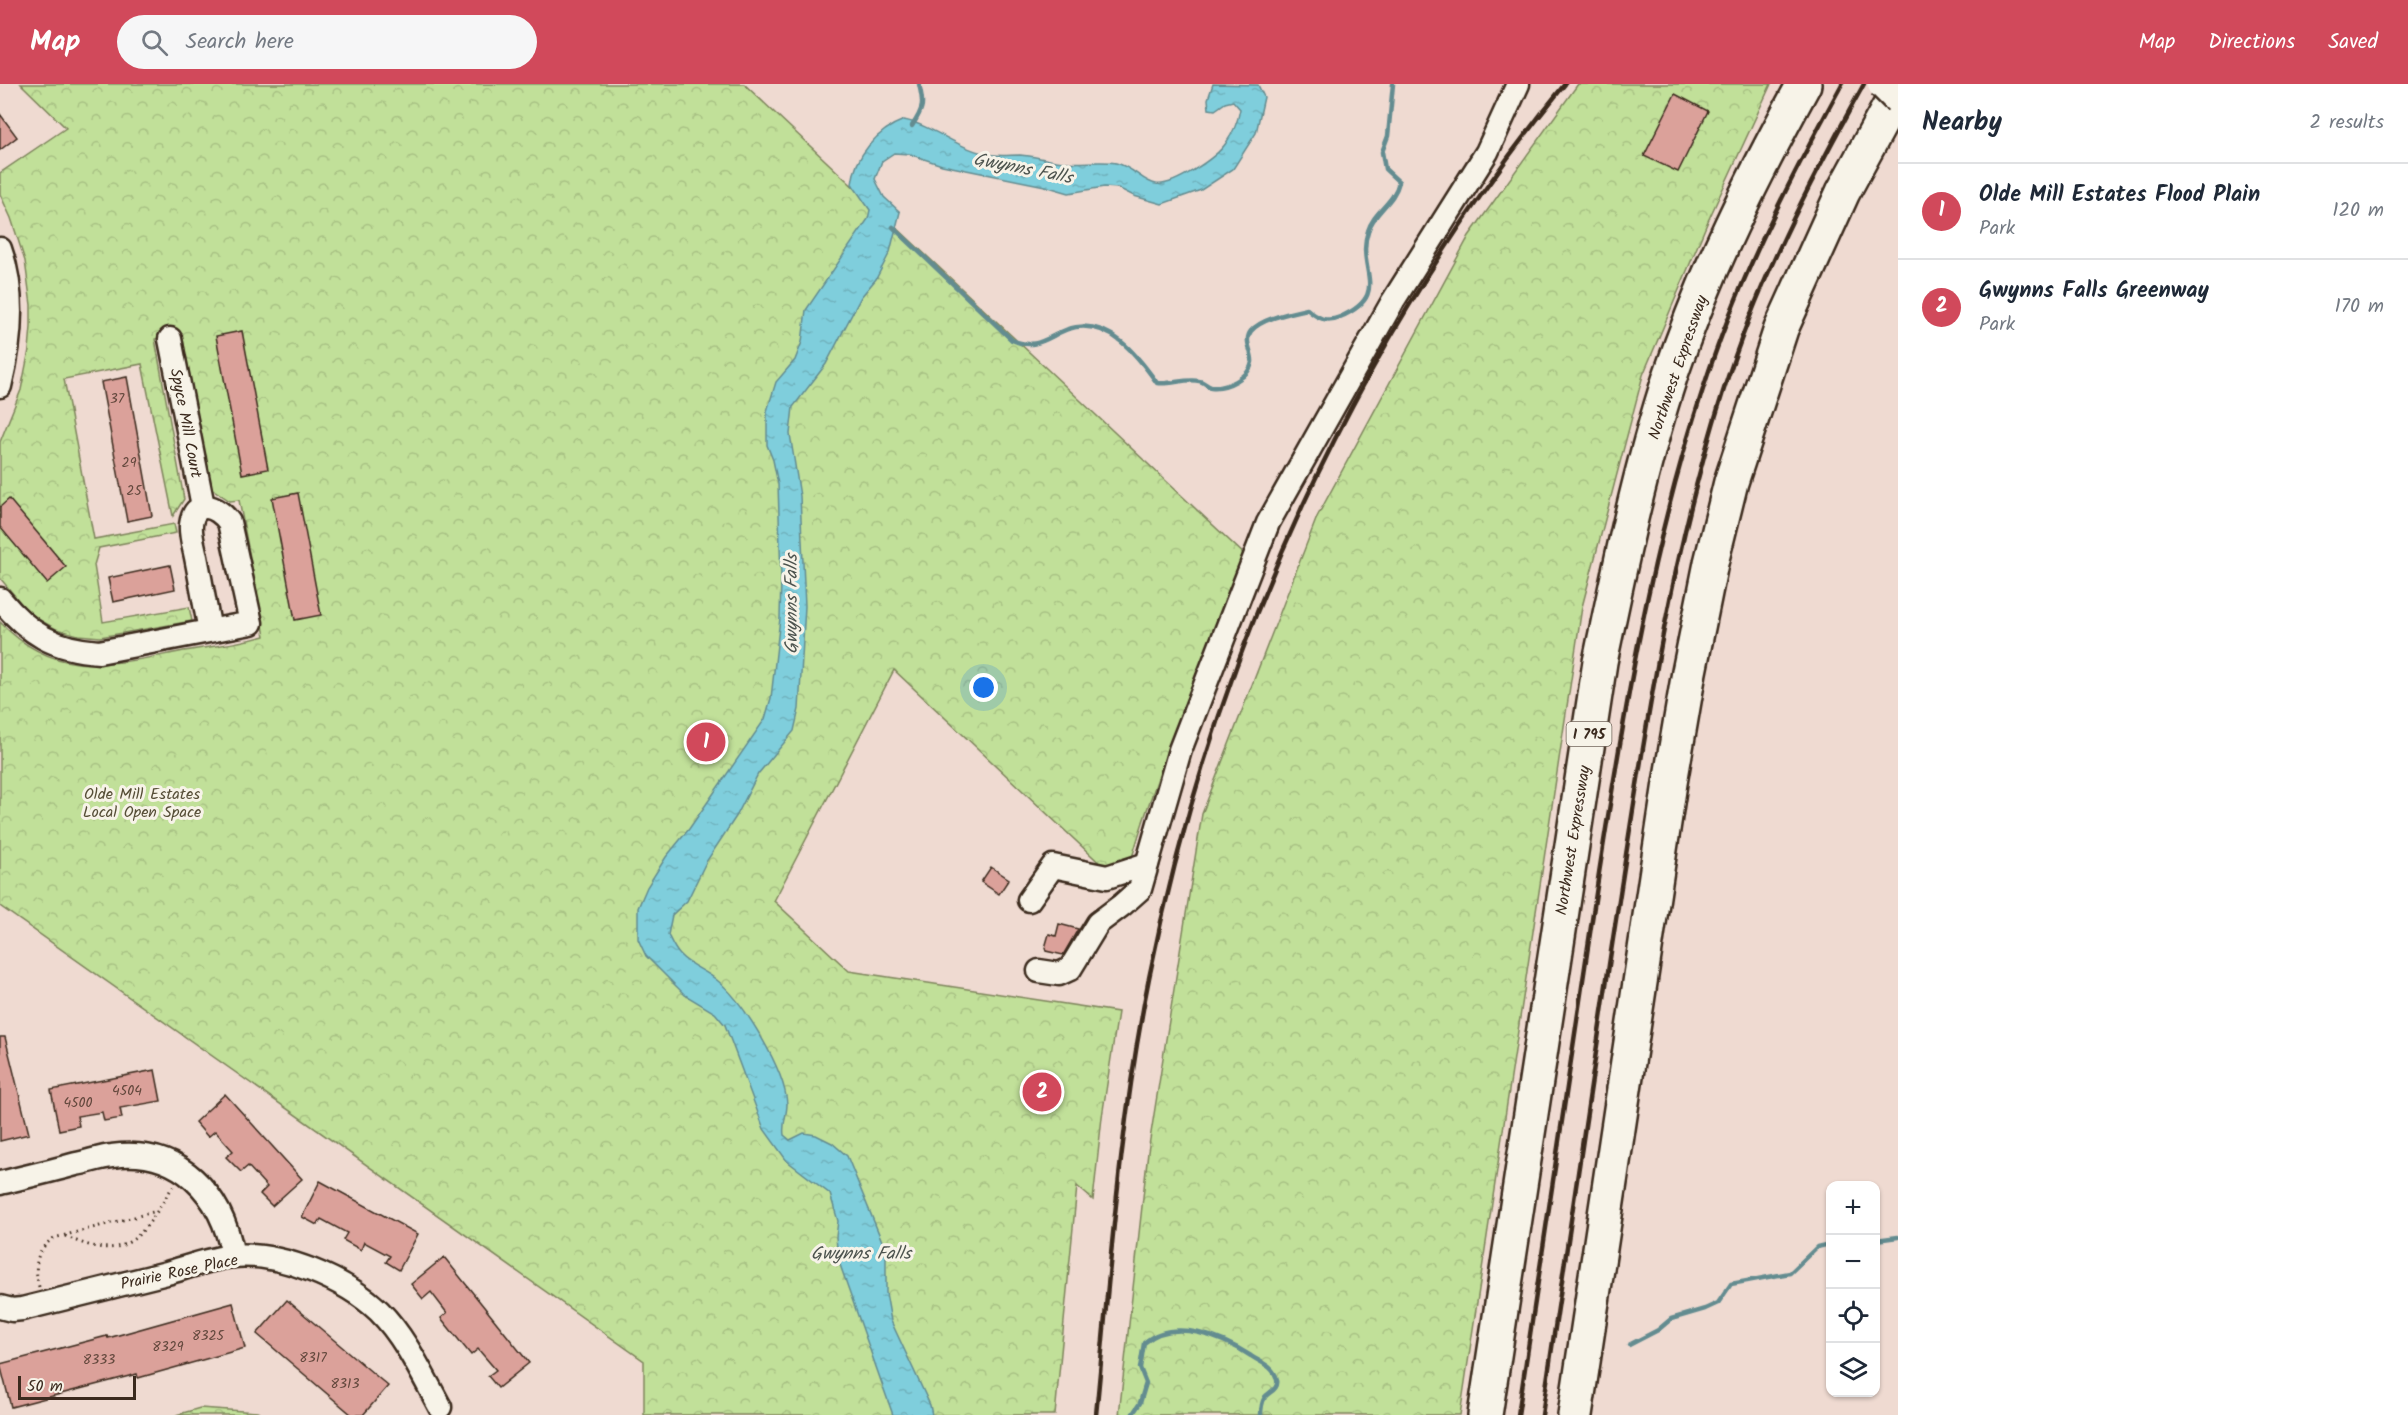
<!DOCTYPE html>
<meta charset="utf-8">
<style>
body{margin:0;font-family:Kalam,sans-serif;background:#f6f6f7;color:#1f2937}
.controls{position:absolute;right:18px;bottom:18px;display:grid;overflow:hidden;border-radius:12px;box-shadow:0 2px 4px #0004}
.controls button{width:54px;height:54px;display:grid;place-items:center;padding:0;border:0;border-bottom:2px solid #e0e1e3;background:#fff;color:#1f2937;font:30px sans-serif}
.scale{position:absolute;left:18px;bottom:15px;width:118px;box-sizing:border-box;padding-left:6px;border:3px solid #3b2a1e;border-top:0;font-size:16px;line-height:21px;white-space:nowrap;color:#3b2a1e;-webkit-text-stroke:4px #f7f3e8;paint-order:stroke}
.you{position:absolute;left:984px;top:604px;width:21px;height:21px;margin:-15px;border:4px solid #fff;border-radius:50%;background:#1a73e8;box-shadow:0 0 0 9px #1a73e833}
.badge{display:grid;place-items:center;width:39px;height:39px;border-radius:50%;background:#d1495b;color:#fff;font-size:20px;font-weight:700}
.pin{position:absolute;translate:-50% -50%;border:3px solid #fff;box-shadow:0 2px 6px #0006}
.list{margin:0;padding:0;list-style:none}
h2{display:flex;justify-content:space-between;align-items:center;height:78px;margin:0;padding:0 24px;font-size:26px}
h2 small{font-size:20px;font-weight:400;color:#747a83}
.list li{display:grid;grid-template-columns:39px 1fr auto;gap:18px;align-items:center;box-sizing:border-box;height:96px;padding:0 24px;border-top:2px solid #e0e1e3}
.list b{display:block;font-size:22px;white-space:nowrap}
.list p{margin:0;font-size:20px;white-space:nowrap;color:#747a83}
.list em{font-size:20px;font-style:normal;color:#747a83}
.icon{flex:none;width:33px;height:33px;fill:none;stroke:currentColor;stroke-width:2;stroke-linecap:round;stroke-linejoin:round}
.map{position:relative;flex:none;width:1898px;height:1331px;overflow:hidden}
header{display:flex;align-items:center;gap:36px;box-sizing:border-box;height:84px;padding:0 30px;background:#d1495b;color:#fff}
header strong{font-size:28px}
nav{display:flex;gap:33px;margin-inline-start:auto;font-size:21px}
.search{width:420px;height:54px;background:#f6f6f7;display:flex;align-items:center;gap:15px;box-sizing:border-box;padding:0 21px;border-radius:33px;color:#747a83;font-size:22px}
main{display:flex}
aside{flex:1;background:#fff}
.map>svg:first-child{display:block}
.forest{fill:url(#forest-crowns);stroke:#7e855c;stroke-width:1.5}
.water{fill:url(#water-ripples);stroke:#648c90;stroke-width:1.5}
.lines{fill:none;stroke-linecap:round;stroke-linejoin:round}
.stream{stroke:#648c90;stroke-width:4.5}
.building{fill:#dba19a;stroke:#3b2a1e;stroke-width:1.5}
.minor-casing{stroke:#3b2a1e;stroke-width:27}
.highway-casing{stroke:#3b2a1e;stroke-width:38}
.path{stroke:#3b2a1e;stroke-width:3;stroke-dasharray:1.5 4.5;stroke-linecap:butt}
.minor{stroke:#f7f3e8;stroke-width:22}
.highway{stroke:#f7f3e8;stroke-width:33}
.rail{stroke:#3b2a1e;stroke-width:4.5}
.major-bridge-casing{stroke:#3b2a1e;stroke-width:33;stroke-linecap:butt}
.major-bridge{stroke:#f7f3e8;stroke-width:28}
.labels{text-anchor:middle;stroke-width:6;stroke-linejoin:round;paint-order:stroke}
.number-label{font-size:14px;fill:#63483d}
.shield{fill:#f7f3e8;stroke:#73665b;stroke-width:1.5}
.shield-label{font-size:15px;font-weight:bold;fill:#3b2a1e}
.street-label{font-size:16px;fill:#3b2a1e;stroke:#f7f3e8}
.park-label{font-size:16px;fill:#564e37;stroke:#f7f3e8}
.water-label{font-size:18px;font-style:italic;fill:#4c534e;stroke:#f7f3e8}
</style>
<header>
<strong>Map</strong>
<div class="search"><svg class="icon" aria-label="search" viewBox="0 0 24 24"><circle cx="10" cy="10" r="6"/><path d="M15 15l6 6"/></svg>Search here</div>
<nav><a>Map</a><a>Directions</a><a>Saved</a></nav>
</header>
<main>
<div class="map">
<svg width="1898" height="1331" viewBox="0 0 1898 1331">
<defs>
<pattern id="forest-crowns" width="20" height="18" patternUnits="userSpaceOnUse" patternTransform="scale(1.5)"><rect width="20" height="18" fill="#c1e099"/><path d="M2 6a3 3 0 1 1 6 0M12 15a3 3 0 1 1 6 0" fill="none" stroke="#a7c083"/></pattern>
<pattern id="water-ripples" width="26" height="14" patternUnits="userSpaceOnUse" patternTransform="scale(1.5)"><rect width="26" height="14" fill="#7fcedc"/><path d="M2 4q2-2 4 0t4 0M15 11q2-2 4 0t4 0" fill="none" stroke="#6fb1bc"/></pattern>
</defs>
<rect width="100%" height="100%" fill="#efdad1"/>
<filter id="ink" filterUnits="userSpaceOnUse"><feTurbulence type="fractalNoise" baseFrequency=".0167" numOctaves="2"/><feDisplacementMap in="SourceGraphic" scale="12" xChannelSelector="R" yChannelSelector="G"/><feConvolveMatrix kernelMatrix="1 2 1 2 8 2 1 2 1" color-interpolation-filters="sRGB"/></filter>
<g filter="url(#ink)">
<!-- forest -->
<g class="forest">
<path d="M21,0H744L1248,474L1238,497L1234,494C1196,597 1152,696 1124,802L894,586L774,817L849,887L1118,928L1102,1033L1093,1116L1077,1102L1055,1331H644V1277L0,822V538C55,596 110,581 179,568C207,563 237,560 265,552L239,416L230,417L211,404L182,250L155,255L184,415L173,432L142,280L64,295L94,455L174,440L176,449L99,464L94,481L103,538L189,523L192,537L100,553L78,551L56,545L38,535L24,523L0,494V358L21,306L29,266L31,243V221L25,177L11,134L0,110V89L66,44Z"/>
<polygon points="1578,0 1771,0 1708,137 1643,291 1582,523 1460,1331 1119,1331 1148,1068 1202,730 1317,433 1469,152"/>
<polygon points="200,1324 257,1328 264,1331 176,1331"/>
</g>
<!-- water -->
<path class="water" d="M1213,0L1258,1L1264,13L1256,49L1233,85L1201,106L1162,120L1134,112L1118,104L1104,103L1069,109L1045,102L942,81L909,70L894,69L882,77L875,95L884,113L900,128L890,168L876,195L861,213L826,280L793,323L790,350L800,412L805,522L799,625L794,647L758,690L737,731L706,778L687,817L672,831L668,851C671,857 675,866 680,871C690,882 707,887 718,897C744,918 785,986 787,1020C787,1031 782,1040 784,1051L790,1056L804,1049L816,1051L832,1059L847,1072L886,1167V1209L891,1237L930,1321L932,1331H893L838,1175L836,1153L838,1137L830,1110L787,1077L764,1045L725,941L715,929L685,911L646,872L638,855V824L647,803L666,773L689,745L765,635L771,614L780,534L781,494L778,400L773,376L767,361V327L776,298L795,276L802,258L806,226L868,135L870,126L852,100C855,72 877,46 904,36C935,42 960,67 993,71C1002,72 1011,71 1020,71C1035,72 1050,77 1066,78C1082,80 1099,76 1116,79C1133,83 1143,98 1156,100C1173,103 1217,73 1226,59C1233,49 1238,37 1240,25L1233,17L1225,19L1215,26L1209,25L1208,15Z"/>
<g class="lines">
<!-- stream -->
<g class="stream">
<path d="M912,42C924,24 924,20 919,0"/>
<path d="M893,143L1012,256C1036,267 1047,253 1068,245C1108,232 1138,272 1157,299C1171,301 1186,294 1199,297C1203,297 1207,302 1211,303C1226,305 1250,293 1252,278C1253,268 1243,257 1251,247C1262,234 1291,229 1307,225C1317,234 1326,239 1340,233C1393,210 1355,185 1368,147C1374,127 1394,119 1399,98L1385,85L1382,68L1388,52L1393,0"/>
<polyline points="1876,1156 1898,1153"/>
<polyline points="1629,1261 1658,1246 1671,1235 1705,1225 1718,1219 1731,1200 1790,1189 1817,1163 1830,1160"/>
<path d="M1132,1331L1140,1319L1146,1299L1140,1284L1144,1259C1174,1233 1222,1253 1251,1272C1261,1279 1274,1282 1277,1296C1279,1305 1269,1308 1265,1313C1262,1318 1261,1326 1261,1331"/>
</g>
</g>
<!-- building -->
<g class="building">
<polygon points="1675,10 1708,27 1678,88 1644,72"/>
<polygon points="0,30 17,53 0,66"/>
<polygon points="242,247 268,385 242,390 216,252"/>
<polygon points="127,293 152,432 127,437 101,298"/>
<polygon points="298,409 321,531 295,536 272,414"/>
<polygon points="9,415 66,483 47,499 0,443 0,423"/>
<polygon points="170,481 175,505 113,518 108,494"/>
<polygon points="991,783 1009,795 999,810 981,798"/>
<polygon points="1059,840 1078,845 1063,871 1046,867 1045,864 1049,850 1056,852"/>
<polygon points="0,953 5,953 29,1050 0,1057"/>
<polygon points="155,986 161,1017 120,1024 122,1034 104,1037 102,1028 77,1032 79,1042 59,1046 51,1006"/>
<polygon points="225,1010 302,1095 272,1122 260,1110 267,1103 248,1082 241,1088 226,1073 233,1067 215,1047 208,1053 195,1038"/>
<polygon points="320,1097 418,1150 399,1186 386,1178 390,1172 364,1158 361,1166 343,1156 347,1149 321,1135 317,1141 302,1133"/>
<polygon points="444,1173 529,1279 498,1304 488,1292 496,1286 478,1265 471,1271 441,1234 447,1229 431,1208 423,1215 411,1200"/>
<polygon points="287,1216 388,1302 363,1331 352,1331 257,1250"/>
<polygon points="233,1219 245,1264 138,1294 137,1290 11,1323 0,1280 107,1252 108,1254"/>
</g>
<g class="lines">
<!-- minor casing -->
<g class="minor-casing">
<g id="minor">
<path d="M0,165C15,208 11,258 0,302"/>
<polyline points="170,255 203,422"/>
<path d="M0,515C29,550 54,565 99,568L251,539L229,438C217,421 194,414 191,441C190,451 194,463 196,473C201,498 205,522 210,546"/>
<polyline points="1029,816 1053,782 1107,793 1147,780"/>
<polyline points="1039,887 1059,890 1070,885 1098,839 1122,821 1140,805 1180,666 1268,439 1393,217 1487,68 1518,0"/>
<path d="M0,1099C25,1093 51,1087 76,1080C88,1078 100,1073 112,1072C180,1063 222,1110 233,1172"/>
<path d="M0,1223L12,1226L22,1225C70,1213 119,1201 167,1189C188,1183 212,1174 233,1172C281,1168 345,1195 379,1227C405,1253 422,1290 440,1323"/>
</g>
</g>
<!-- highway casing -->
<g class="highway-casing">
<g id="highway">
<path d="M1485,1331L1600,578C1620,481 1640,384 1671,290C1705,189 1753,93 1804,0"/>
<polyline points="1575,1331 1670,699 1689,588 1711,479 1731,398 1781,245 1843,108 1898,7"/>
</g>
</g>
<!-- path -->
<g class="path">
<path d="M65,1152C129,1182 142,1151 173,1102"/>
<path d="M39,1203C34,1182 35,1166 54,1154L157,1127"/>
</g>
<!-- minor -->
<use href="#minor" class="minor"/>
<!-- highway -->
<use href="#highway" class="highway"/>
<!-- rail -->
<g class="rail">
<path d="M1096,1331C1110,1185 1120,1038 1149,894C1214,569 1355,258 1565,0"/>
<path d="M1518,1331C1546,1151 1571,970 1599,789C1625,623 1651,462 1704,302C1738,196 1789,97 1842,0"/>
<path d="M1542,1331C1568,1150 1595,970 1623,790C1648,628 1673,465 1723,308C1757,200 1809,99 1864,0"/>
</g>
<!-- major-bridge casing -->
<g class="major-bridge-casing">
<polyline id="major-bridge" points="1882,0 1898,16"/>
</g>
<!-- major-bridge -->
<use href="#major-bridge" class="major-bridge"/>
</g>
</g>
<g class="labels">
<!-- number labels -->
<g class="number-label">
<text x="117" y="319">37</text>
<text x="129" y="383">29</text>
<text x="134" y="411">25</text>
<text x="127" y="1011">4504</text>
<text x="78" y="1023">4500</text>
<text x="208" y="1256">8325</text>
<text x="168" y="1267">8329</text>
<text x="313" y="1278">8317</text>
<text x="99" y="1280">8333</text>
<text x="345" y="1304">8313</text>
</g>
<!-- shield labels -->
<rect class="shield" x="1566.5" y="638" width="45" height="24" rx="4.5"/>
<g class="shield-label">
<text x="1589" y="655">I 795</text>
</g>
<!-- street labels -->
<g class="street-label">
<text transform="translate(1677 283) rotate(-71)" y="6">Northwest Expressway</text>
<text transform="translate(187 339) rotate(79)" y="6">Spyce Mill Court</text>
<text transform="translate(1572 756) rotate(-81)" y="6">Northwest Expressway</text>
<text transform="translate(179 1187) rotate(-12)" y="6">Prairie Rose Place</text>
</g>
<!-- park labels -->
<g class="park-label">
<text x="142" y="715">Olde Mill Estates<tspan x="142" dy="18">Local Open Space</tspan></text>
</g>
<!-- water labels -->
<g class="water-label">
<text transform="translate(1023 84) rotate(11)" y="6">Gwynns Falls</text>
<text transform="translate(791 520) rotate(-90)" y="6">Gwynns Falls</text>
<text x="861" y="1175">Gwynns Falls</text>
</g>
</g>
</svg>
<div class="controls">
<button>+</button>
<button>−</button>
<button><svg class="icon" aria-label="locate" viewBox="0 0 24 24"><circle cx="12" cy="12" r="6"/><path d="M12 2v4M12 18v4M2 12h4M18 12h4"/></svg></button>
<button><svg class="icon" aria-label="layers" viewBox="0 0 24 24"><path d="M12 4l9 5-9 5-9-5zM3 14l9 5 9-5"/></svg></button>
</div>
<div class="scale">50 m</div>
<div class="you"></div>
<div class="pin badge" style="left:706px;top:658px">1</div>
<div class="pin badge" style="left:1042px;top:1008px">2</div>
</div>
<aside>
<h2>Nearby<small>2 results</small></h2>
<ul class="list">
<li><span class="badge">1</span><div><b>Olde Mill Estates Flood Plain</b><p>Park</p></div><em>120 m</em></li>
<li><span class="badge">2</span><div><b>Gwynns Falls Greenway</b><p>Park</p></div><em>170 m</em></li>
</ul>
</aside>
</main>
